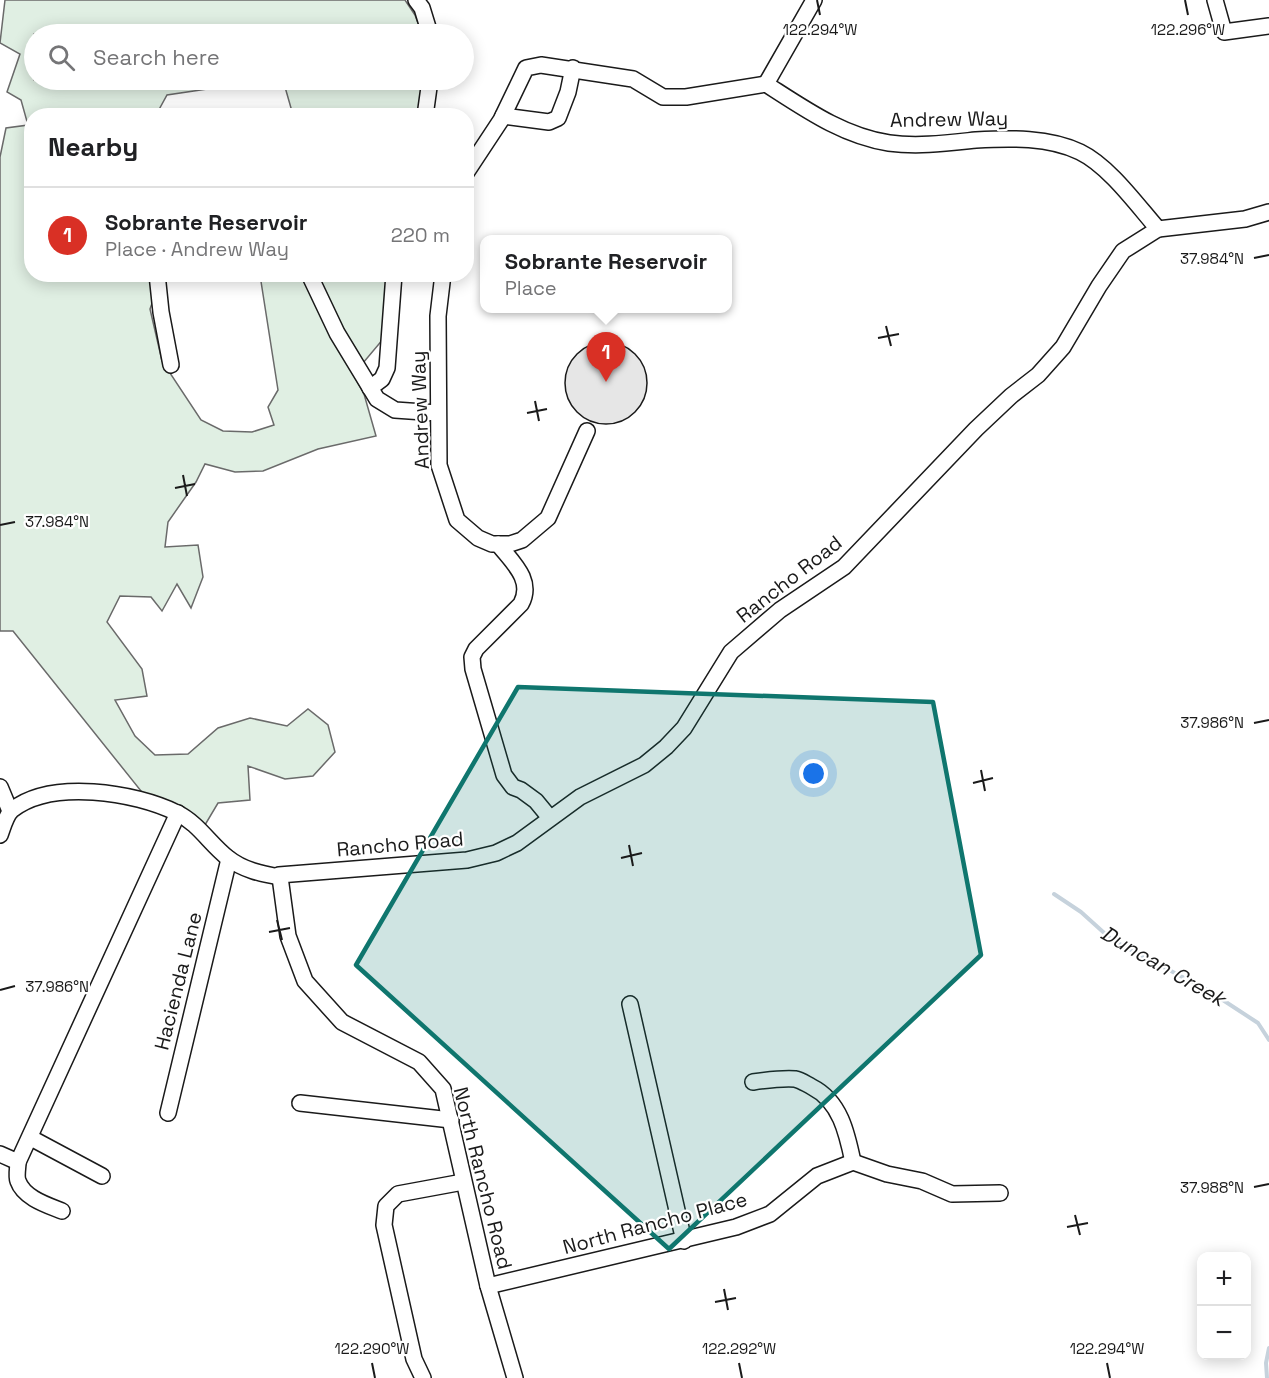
<!DOCTYPE html>
<meta charset="utf-8">
<style>
body{margin:0;font-family:"Space Grotesk",sans-serif;background:#f2f2f2;color:#202124}
.controls{position:absolute;right:18px;bottom:18px;display:grid;overflow:hidden;border-radius:12px;box-shadow:0 3px 15px #0003}
.controls button{width:54px;height:54px;display:grid;place-items:center;padding:0;border:0;border-bottom:2px solid #e0e0e0;background:#fff;color:#202124;font:30px sans-serif}
.you{position:absolute;left:814px;top:774px;width:21px;height:21px;margin:-15px;border:4px solid #fff;border-radius:50%;background:#1a73e8;box-shadow:0 0 0 9px #1a73e833}
.badge{display:grid;place-items:center;width:39px;height:39px;border-radius:50%;background:#d93025;color:#fff;font-size:20px;font-weight:700}
.pin{position:absolute;translate:-50% -50px;filter:drop-shadow(0 2px 3px #0008)}
.pin::after{content:'';position:absolute;top:32px;width:21px;height:18px;background:inherit;clip-path:polygon(0 0,100% 0,50% 100%)}
.popup{position:absolute;left:480px;top:235px;width:252px;height:78px;box-sizing:border-box;display:grid;place-content:center;border-radius:12px;background:#fff;filter:drop-shadow(0 2px 4px #0005);font-size:20px;white-space:nowrap;color:#757577}
.popup b{font-size:22px;color:#202124}
.popup::after{content:'';position:absolute;left:50%;top:100%;margin-left:-12px;border:12px solid transparent;border-top-color:#fff}
.list{margin:0;padding:0;list-style:none}
h2{display:flex;justify-content:space-between;align-items:center;height:78px;margin:0;padding:0 24px;font-size:26px}
h2 small{font-size:20px;font-weight:400;color:#757577}
.list li{display:grid;grid-template-columns:39px 1fr auto;gap:18px;align-items:center;box-sizing:border-box;height:96px;padding:0 24px;border-top:2px solid #e0e0e0}
.list b{display:block;font-size:22px;white-space:nowrap}
.list p{margin:0;font-size:20px;white-space:nowrap;color:#757577}
.list em{font-size:20px;font-style:normal;color:#757577}
.icon{flex:none;width:33px;height:33px;fill:none;stroke:currentColor;stroke-width:2;stroke-linecap:round;stroke-linejoin:round}
.map{position:relative;flex:none;width:1269px;height:1378px;overflow:hidden}
.search{position:absolute;background:#fff;box-shadow:0 3px 15px #0003;left:24px;top:24px;width:450px;height:66px;display:flex;align-items:center;gap:15px;box-sizing:border-box;padding:0 21px;border-radius:33px;color:#757577;font-size:22px}
.panel{position:absolute;background:#fff;box-shadow:0 3px 15px #0003;left:24px;top:108px;width:450px;height:174px;border-radius:24px}
.map>svg:first-child{display:block}
.green{fill:#e0efe3;stroke:#6a6a6a;stroke-width:1.5}
.lines{fill:none;stroke-linecap:round;stroke-linejoin:round}
.stream{stroke:#c6d2dc;stroke-width:4}
.building{fill:#e6e6e6;stroke:#1a1a1a;stroke-width:1.5}
.minor-casing{stroke:#1a1a1a;stroke-width:18}
.minor{stroke:#fff;stroke-width:15}
.marked{fill:#0f766e;fill-opacity:0.2;stroke:#0f766e;stroke-width:4.5;stroke-linejoin:round}
.ticks{fill:none;stroke:#1a1a1a;stroke-width:2}
.labels{text-anchor:middle;stroke-width:4.5;stroke-linejoin:round;paint-order:stroke}
.street-label{font-size:20px;fill:#1a1a1a;stroke:#fff}
.water-label{font-size:21px;font-style:italic;fill:#1a1a1a;stroke:#fff}
.ticks-label{font-size:15px;text-anchor:middle;fill:#1a1a1a;stroke:#fff;stroke-width:4.5;stroke-linejoin:round;paint-order:stroke}
</style>
<div class="map">
<svg width="1269" height="1378" viewBox="0 0 1269 1378">
<rect width="100%" height="100%" fill="#fff"/>
<!-- green -->
<g class="green">
<polygon points="5,0 405,0 415,15 422,34 34,34 34,80 268,80 167,95 156,115 32,116 32,274 151,275 154,298 150,309 162,361 201,420 223,431 252,432 274,425 268,407 278,390 260,275 303,275 332,336 364,394 376,436 318,449 263,471 235,472 205,464 196,482 168,522 165,547 198,545 203,577 191,608 177,584 162,611 151,597 120,596 107,622 142,669 147,696 115,700 135,736 155,755 188,754 218,728 250,718 287,726 308,709 328,725 335,752 313,776 285,779 248,766 250,800 218,803 202,830 149,801 13,631 0,631 0,157 6,128 28,125 21,100 7,92 20,54 0,43"/>
<polygon points="283,80 424,80 420,115 293,115"/>
<polygon points="316,275 388,275 384,338 363,363 335,318"/>
</g>
<g class="lines">
<!-- stream -->
<g class="stream">
<polyline points="1054,894 1081,912 1112,940 1209,991 1258,1023 1269,1040"/>
<polyline points="1267,1378 1266,1363 1269,1348"/>
</g>
</g>
<!-- building -->
<circle class="building" cx="606" cy="383" r="41"/>
<g class="lines">
<!-- minor casing -->
<g class="minor-casing">
<g id="minor">
<polyline points="416,0 422,8 430,34"/>
<polyline points="1215,0 1224,32 1269,26"/>
<polyline points="766,84 814,0"/>
<polyline points="425,116 430,80"/>
<polyline points="503,116 549,122 558,118 568,92 573,68"/>
<path d="M466,173L501,120L526,68L541,65L633,79L663,97H686L766,84C805,109 843,136 889,143C918,147 948,143 976,140C1010,138 1049,137 1080,152C1109,166 1137,205 1158,229"/>
<polyline points="157,274 161,312 171,365"/>
<polyline points="309,274 337,333 377,399 395,410 438,413"/>
<polyline points="443,274 438,316 439,465 457,520 478,538 492,544 510,544 522,540 548,518 587,431"/>
<polyline points="370,388 382,379 387,368 394,274"/>
<path d="M498,544C512,562 534,580 521,604L476,649L472,657L473,669L504,775L513,787L521,790L536,801L550,818"/>
<polyline points="0,787 10,811"/>
<path d="M0,835C3,827 6,815 12,810C51,779 135,792 177,813C198,823 210,844 228,858C243,870 262,874 280,877L279,875L467,860L496,853L517,843L580,797L644,765L666,747L684,728L731,652L780,610L844,567L976,429L1011,396L1038,375L1063,347L1099,286L1123,251L1158,229L1245,219L1269,212"/>
<polyline points="280,877 288,936 305,981 342,1022 419,1062 443,1089 488,1286 515,1378"/>
<polyline points="630,1004 684,1241"/>
<path d="M753,1082C767,1080 781,1078 795,1079C801,1080 806,1084 812,1087C840,1101 847,1133 853,1162"/>
<polyline points="300,1103 451,1120"/>
<polyline points="168,1113 229,859"/>
<polyline points="31,1138 102,1176"/>
<polyline points="0,1154 18,1162 178,813"/>
<path d="M18,1162C18,1167 16,1176 18,1181C24,1198 47,1205 62,1211"/>
<polyline points="488,1286 736,1227 770,1214 817,1176 853,1162 887,1174 922,1181 952,1194 1000,1193"/>
<polyline points="423,1378 414,1359 384,1225 386,1206 398,1194 463,1182"/>
</g>
</g>
<!-- minor -->
<use href="#minor" class="minor"/>
</g>
<!-- marked area -->
<path class="marked" d="M518,687L933,702L981,955L669,1249L356,965Z"/>
<!-- ticks -->
<path class="ticks" d="M817,0L820,15M1185,0L1188,15M1254,258L1269,255M886,326L891,346M878,338L899,334M535,401L539,421M527,413L547,409M183,475L187,496M175,488L195,484M0,525L15,522M1254,723L1269,720M981,770L985,791M973,783L993,778M629,845L633,866M621,858L642,853M277,920L282,940M269,932L290,928M0,990L15,986M1254,1187L1269,1184M1075,1215L1080,1235M1067,1227L1088,1223M724,1289L728,1310M715,1302L736,1298M372,1363L375,1378M739,1363L742,1378M1107,1363L1110,1378"/>
<g class="labels">
<!-- street labels -->
<g class="street-label">
<text transform="translate(949 119) rotate(-1)" y="7">Andrew Way</text>
<text transform="translate(420 410) rotate(-92)" y="7">Andrew Way</text>
<text transform="translate(789 579) rotate(-38)" y="7">Rancho Road</text>
<text transform="translate(400 844) rotate(-5)" y="7">Rancho Road</text>
<text transform="translate(178 981) rotate(-76)" y="7">Hacienda Lane</text>
<text transform="translate(483 1178) rotate(76)" y="7">North Rancho Road</text>
<text transform="translate(655 1223) rotate(-15)" y="7">North Rancho Place</text>
</g>
<!-- water labels -->
<g class="water-label">
<text transform="translate(1163 966) rotate(30)" y="7">Duncan Creek</text>
</g>
</g>
<g class="ticks-label">
<text x="820" y="35">122.294°W</text>
<text x="1188" y="35">122.296°W</text>
<text x="1212" y="264">37.984°N</text>
<text x="57" y="527">37.984°N</text>
<text x="1212" y="728">37.986°N</text>
<text x="57" y="992">37.986°N</text>
<text x="1212" y="1193">37.988°N</text>
<text x="372" y="1354">122.290°W</text>
<text x="739" y="1354">122.292°W</text>
<text x="1107" y="1354">122.294°W</text>
</g>
</svg>
<div class="controls">
<button>+</button>
<button>−</button>
</div>
<div class="you"></div>
<div class="pin badge" style="left:606px;top:382px">1</div>
<div class="popup"><b>Sobrante Reservoir</b>Place</div>
<div class="search"><svg class="icon" aria-label="search" viewBox="0 0 24 24"><circle cx="10" cy="10" r="6"/><path d="M15 15l6 6"/></svg>Search here</div>
<section class="panel">
<h2>Nearby<small></small></h2>
<ul class="list">
<li><span class="badge">1</span><div><b>Sobrante Reservoir</b><p>Place · Andrew Way</p></div><em>220 m</em></li>
</ul>
</section>
</div>
